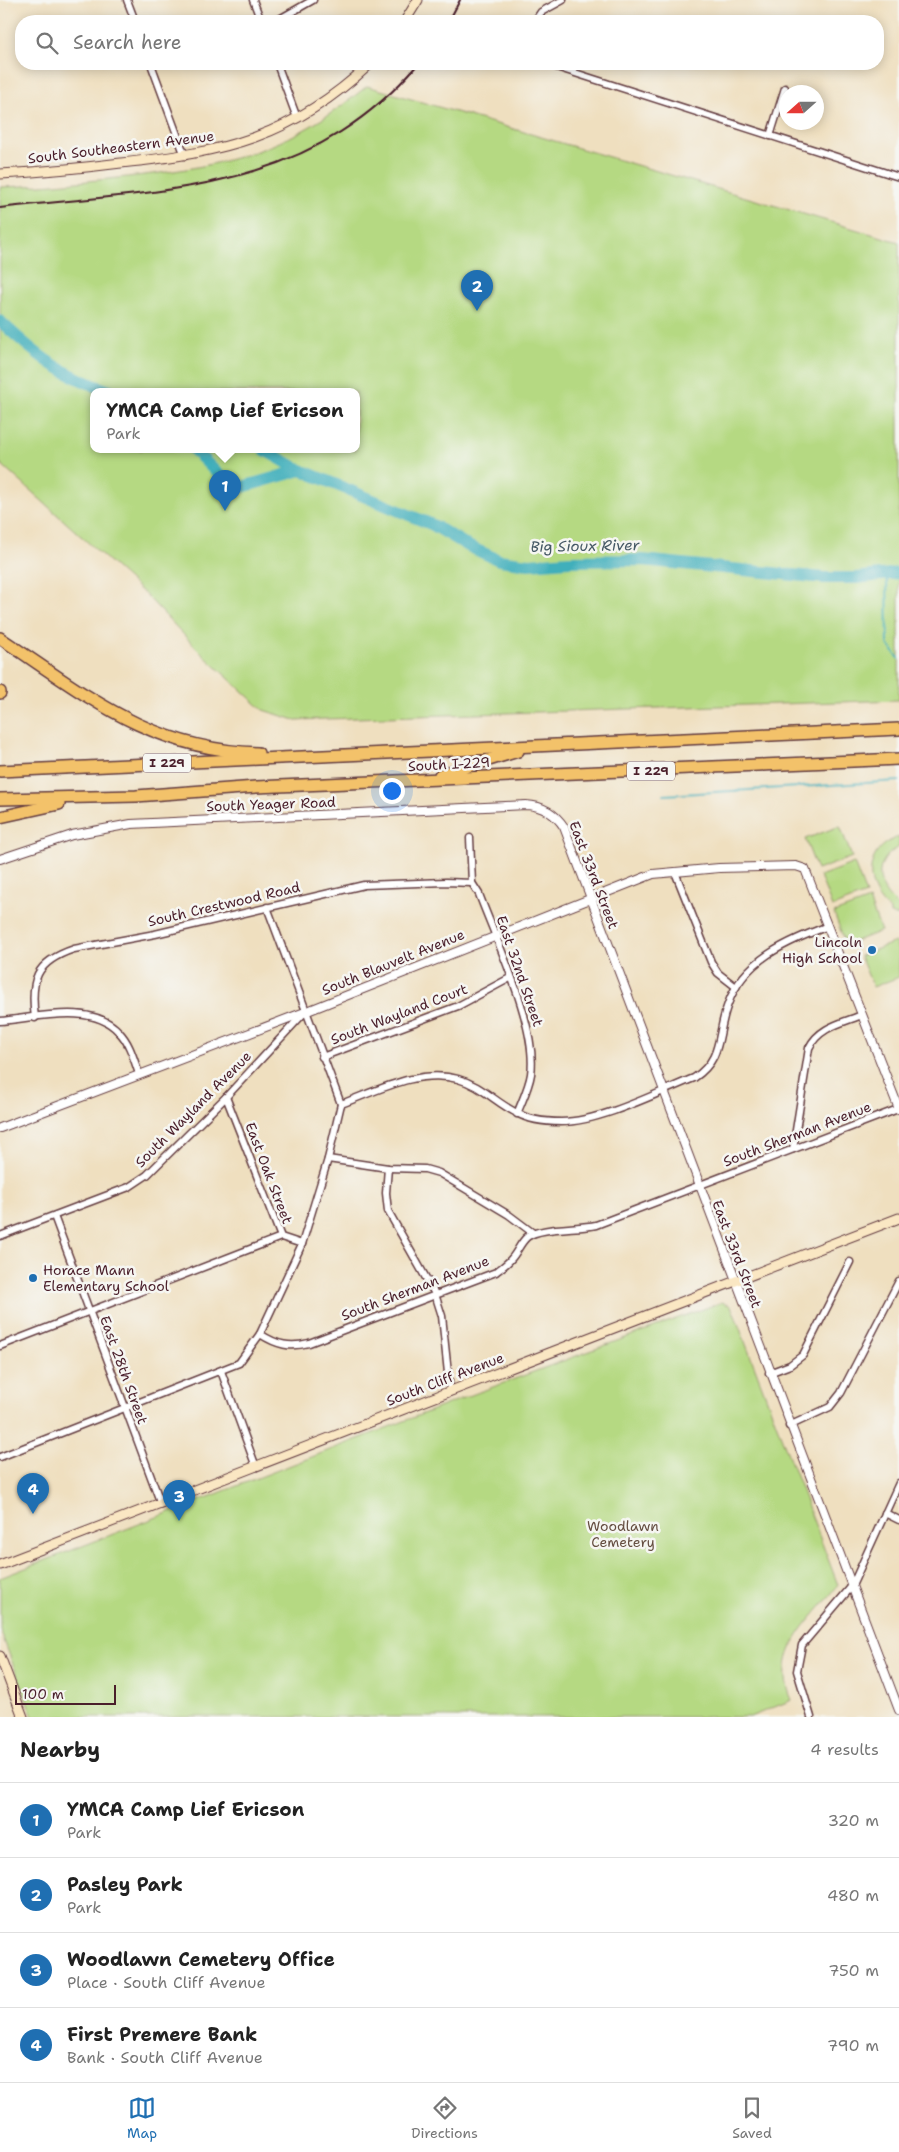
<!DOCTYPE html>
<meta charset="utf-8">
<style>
body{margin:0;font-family:"Shantell Sans",sans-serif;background:#f6f6f6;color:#222}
.compass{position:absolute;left:779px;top:85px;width:45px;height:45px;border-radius:50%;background:#fff;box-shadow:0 2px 12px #0003;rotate:249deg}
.scale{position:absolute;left:15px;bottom:12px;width:101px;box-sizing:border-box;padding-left:5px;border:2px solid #4a1f2b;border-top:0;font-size:14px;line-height:18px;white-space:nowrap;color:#4a1f2b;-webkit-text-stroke:4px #f6f6f2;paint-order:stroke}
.you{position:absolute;left:391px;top:790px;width:18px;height:18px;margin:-12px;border:4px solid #fff;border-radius:50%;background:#1a73e8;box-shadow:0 0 0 8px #1a73e833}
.badge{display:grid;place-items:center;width:32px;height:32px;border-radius:50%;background:#1f6fb2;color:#fff;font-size:16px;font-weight:700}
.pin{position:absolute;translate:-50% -41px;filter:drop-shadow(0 1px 2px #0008)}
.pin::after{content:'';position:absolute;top:26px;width:18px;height:15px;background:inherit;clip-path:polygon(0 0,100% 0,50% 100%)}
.popup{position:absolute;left:90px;top:388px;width:270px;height:65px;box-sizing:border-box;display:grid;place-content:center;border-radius:10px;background:#fff;filter:drop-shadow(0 1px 4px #0005);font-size:16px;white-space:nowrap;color:#767676}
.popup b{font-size:19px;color:#222}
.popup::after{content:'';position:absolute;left:50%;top:100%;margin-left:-10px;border:10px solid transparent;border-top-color:#fff}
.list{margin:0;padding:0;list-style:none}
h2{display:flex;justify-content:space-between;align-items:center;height:65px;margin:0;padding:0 20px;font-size:21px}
h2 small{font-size:16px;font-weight:400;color:#767676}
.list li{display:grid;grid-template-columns:32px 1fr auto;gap:15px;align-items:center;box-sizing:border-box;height:75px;padding:0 20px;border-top:1px solid #e0e0e0}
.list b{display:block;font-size:19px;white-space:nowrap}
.list p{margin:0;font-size:16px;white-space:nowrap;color:#767676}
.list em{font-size:16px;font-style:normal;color:#767676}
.icon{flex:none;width:28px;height:28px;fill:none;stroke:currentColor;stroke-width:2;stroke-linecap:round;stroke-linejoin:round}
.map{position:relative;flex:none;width:899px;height:1717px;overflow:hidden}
.search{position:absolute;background:#fff;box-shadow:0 2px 12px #0003;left:15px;right:15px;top:15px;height:55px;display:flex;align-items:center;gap:12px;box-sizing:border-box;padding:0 18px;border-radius:20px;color:#767676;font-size:19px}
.sheet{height:365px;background:#fff}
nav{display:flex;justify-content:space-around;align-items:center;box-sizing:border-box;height:70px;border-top:1px solid #e0e0e0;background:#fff;font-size:14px;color:#767676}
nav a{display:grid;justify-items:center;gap:2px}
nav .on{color:#1f6fb2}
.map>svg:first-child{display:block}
.green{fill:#b5d982;stroke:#807c56;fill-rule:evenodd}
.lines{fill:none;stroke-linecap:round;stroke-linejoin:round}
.stream{stroke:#3fafbb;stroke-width:2}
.river{stroke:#3fafbb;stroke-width:12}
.minor-casing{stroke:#633c41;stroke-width:9}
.tertiary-casing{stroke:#633c41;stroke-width:10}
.secondary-casing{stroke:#633c41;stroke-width:11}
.motorway-casing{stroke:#633c41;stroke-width:14}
.minor{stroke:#fff;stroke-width:6}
.tertiary{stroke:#fff;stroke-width:8}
.secondary{stroke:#fae7c3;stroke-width:9}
.motorway{stroke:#f3c26a;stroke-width:11}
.rail{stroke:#4a1f2b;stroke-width:2}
.poi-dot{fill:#1f6fb2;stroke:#f6f6f2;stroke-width:2}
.labels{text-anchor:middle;stroke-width:5;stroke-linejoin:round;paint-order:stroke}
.shield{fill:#f6f6f2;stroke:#7e6067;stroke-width:1}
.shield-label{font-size:12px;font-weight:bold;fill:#4a1f2b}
.street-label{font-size:14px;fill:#4a1f2b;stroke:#f6f6f2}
.poi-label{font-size:14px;fill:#4a1f2b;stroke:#f6f6f2;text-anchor:end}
.park-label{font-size:14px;fill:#654e41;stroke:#f6f6f2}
.water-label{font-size:15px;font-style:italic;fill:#465965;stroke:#f6f6f2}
</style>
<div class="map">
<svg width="899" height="1717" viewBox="0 0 899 1717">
<rect width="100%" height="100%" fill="#f6f6f2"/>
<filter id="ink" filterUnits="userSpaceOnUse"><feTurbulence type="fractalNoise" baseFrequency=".02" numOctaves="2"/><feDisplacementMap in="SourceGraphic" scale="10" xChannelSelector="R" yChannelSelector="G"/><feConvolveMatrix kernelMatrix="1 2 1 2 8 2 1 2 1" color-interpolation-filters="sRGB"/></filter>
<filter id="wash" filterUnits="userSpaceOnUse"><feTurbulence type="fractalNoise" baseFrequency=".0096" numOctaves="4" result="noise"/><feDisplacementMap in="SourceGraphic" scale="20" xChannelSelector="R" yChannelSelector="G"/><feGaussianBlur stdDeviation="1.12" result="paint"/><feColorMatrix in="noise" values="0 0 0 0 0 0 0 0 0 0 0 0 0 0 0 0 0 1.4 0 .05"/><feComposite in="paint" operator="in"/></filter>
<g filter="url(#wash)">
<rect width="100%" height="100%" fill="#efdfbf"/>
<!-- green -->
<g class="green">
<path d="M367,86L899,242V700L295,720L263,710L202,654L145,594L0,463V187C39,186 79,182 118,178C221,167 285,154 367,86ZM94,392H356V450H94Z"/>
<polygon points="840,826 852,857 817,870 805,839"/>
<path d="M899,837V847C871,862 876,889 899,906V916L890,914V910C863,888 863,849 899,837Z"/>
<polygon points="854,863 866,894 832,907 820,876"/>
<polygon points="869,900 881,931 846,945 834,913"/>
<polygon points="895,942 899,952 899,977 873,987 860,956"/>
<path d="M722,1302L731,1306L734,1313L838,1585C811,1622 770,1650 792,1700L750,1717H33L0,1630V1578L474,1394Z"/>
</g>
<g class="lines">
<!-- stream -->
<g class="stream">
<polyline points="887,575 888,644 899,659"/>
<polyline points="664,795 899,781"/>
</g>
<!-- river -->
<g class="river">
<path d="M0,321C38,357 62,375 112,392"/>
<polyline points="194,450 221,477 239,488 301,470"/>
<polyline points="265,450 296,468 433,525 470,547 499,560 529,564 569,561 642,560 824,578 856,578 899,573"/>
</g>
</g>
</g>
<g filter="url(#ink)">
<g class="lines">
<!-- minor casing -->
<g class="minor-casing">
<g id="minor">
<polyline points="127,0 135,21"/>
<polyline points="253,0 261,21"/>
<polyline points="276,21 313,0"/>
<polyline points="535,21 541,12 563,0"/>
<polyline points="151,64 185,156"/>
<polyline points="277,64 297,118"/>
<polyline points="547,64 899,177"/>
<polyline points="770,136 785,88"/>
<path d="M470,838L472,883L479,894C496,940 538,1027 531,1074C529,1087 522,1101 517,1114"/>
<polyline points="675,872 711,962 718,973 736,987"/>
<polyline points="267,907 341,1104"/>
<path d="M35,1018C30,980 35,962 74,949L155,934L364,885L446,882L472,883"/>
<path d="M0,1021C36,1018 93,1002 119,1032C130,1043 134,1060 139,1074"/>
<polyline points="322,1057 458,1006 510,978"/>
<polyline points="226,1097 281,1237 302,1244"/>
<path d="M341,1104C377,1091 419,1068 458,1079C481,1085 496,1103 517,1113C529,1120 547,1122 561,1122C600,1122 657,1093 694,1078C724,1058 716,1035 728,1004C744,959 787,942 828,926"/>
<path d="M793,1149L809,1048C819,1027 842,1023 862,1015"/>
<polyline points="328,1159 388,1168 425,1169 439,1173 509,1215 533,1233"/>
<polyline points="388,1168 386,1193 388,1211 435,1294 442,1316 450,1392"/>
<polyline points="54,1216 161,1504"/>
<polyline points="0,1236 129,1187 147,1175 226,1097 305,1012"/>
<path d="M260,1334C277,1345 290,1348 309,1343L496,1272C501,1268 507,1264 511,1259C517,1253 520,1243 527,1237C539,1227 578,1229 596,1225L898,1109"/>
<polyline points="0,1346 281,1237"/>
<polyline points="221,1371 256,1467"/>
<polyline points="769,1373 790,1365 803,1355 850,1262"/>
<polyline points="789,1426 830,1407 841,1393 899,1281"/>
<polyline points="0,1457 239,1363 260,1334 302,1244 328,1159 341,1104"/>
<polyline points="885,1513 899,1520"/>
<polyline points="811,1717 797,1671 802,1645 852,1586 899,1483"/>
</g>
</g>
<!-- tertiary casing -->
<g class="tertiary-casing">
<g id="tertiary">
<path d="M0,859L72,835L131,824L526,805C543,806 555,813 564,827L899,1710"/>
<polyline points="0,1128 305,1012 653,874 719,868 796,866 805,869 899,1109"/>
</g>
</g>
<!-- secondary casing -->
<g class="secondary-casing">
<g id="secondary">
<polyline points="405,21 418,0"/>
<path d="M0,174C41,172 81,168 121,163C225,152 291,138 370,64"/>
<polyline points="0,1565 899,1218"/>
<polyline points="0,1656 23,1717"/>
</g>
</g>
<!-- motorway casing -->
<g class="motorway-casing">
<g id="motorway">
<path d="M0,638C85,694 150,750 258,753"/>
<polyline points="0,692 0,693"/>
<polyline points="0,771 899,729"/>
<polyline points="440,775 518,751"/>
<polyline points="0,799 136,796 256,787 899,759"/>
<polyline points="0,817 59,804"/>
</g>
</g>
<!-- minor -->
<use href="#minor" class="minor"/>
<!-- tertiary -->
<use href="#tertiary" class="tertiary"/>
<!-- secondary -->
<use href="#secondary" class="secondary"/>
<!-- motorway -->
<use href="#motorway" class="motorway"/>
<!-- rail -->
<g class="rail">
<polyline points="449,21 460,0"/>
<path d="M0,208C157,190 306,196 418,64"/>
</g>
</g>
</g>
<!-- markers -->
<g class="poi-dot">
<circle cx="872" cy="950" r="5"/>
<circle cx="33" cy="1278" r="5"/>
</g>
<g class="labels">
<!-- shield labels -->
<g class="shield">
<rect x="143" y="753.5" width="48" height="19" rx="4"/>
<rect x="627" y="761.5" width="48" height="19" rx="4"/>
</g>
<g class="shield-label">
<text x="167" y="767">I 229</text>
<text x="651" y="775">I 229</text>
</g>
<!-- street labels -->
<g class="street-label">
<text transform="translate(121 147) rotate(-7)" y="5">South Southeastern Avenue</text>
<text transform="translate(449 764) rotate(-3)" y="5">South I-229</text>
<text transform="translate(271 804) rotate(-2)" y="5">South Yeager Road</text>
<text transform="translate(594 875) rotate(69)" y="5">East 33rd Street</text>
<text transform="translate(224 904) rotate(-13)" y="5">South Crestwood Road</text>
<text transform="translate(393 962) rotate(-22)" y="5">South Blauvelt Avenue</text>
<text transform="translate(520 971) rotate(71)" y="5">East 32nd Street</text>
<text transform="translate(399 1014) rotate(-21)" y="5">South Wayland Court</text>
<text transform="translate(193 1109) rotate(-45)" y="5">South Wayland Avenue</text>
<text transform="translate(797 1134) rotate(-21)" y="5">South Sherman Avenue</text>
<text transform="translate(269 1173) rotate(69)" y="5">East Oak Street</text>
<text transform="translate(737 1254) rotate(69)" y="5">East 33rd Street</text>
<text transform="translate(415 1288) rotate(-21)" y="5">South Sherman Avenue</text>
<text transform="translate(124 1370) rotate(70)" y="5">East 28th Street</text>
<text transform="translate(445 1379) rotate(-21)" y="5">South Cliff Avenue</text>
</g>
<!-- poi labels -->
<g class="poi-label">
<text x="862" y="947">Lincoln<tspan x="862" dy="16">High School</tspan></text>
<text x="43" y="1275" text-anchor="start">Horace Mann<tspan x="43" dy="16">Elementary School</tspan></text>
</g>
<!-- park labels -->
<g class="park-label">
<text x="623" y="1531">Woodlawn<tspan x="623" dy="16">Cemetery</tspan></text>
</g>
<!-- water labels -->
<g class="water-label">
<text transform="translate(585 546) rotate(-1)" y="5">Big Sioux River</text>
</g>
</g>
</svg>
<svg class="compass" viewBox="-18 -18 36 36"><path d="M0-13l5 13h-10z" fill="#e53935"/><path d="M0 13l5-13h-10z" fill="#767676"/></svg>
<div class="scale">100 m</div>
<div class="you"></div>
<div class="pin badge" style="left:225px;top:511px">1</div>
<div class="popup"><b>YMCA Camp Lief Ericson</b>Park</div>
<div class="pin badge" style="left:477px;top:311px">2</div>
<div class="pin badge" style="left:179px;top:1521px">3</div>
<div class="pin badge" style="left:33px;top:1514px">4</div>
<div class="search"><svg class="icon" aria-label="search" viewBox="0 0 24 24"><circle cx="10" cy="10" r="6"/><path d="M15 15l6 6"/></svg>Search here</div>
</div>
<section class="sheet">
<h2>Nearby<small>4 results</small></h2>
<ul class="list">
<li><span class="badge">1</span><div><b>YMCA Camp Lief Ericson</b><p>Park</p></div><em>320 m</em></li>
<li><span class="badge">2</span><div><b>Pasley Park</b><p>Park</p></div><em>480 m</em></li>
<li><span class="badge">3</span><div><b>Woodlawn Cemetery Office</b><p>Place · South Cliff Avenue</p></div><em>750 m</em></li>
<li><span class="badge">4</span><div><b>First Premere Bank</b><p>Bank · South Cliff Avenue</p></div><em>790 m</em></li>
</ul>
</section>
<nav>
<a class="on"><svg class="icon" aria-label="map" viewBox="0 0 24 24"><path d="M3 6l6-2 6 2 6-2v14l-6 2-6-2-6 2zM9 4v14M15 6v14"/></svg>Map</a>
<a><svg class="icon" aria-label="directions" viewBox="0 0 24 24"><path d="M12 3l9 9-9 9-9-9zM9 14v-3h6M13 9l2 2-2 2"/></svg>Directions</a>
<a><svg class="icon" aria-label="saved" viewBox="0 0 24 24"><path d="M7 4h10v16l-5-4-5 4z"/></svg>Saved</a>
</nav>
